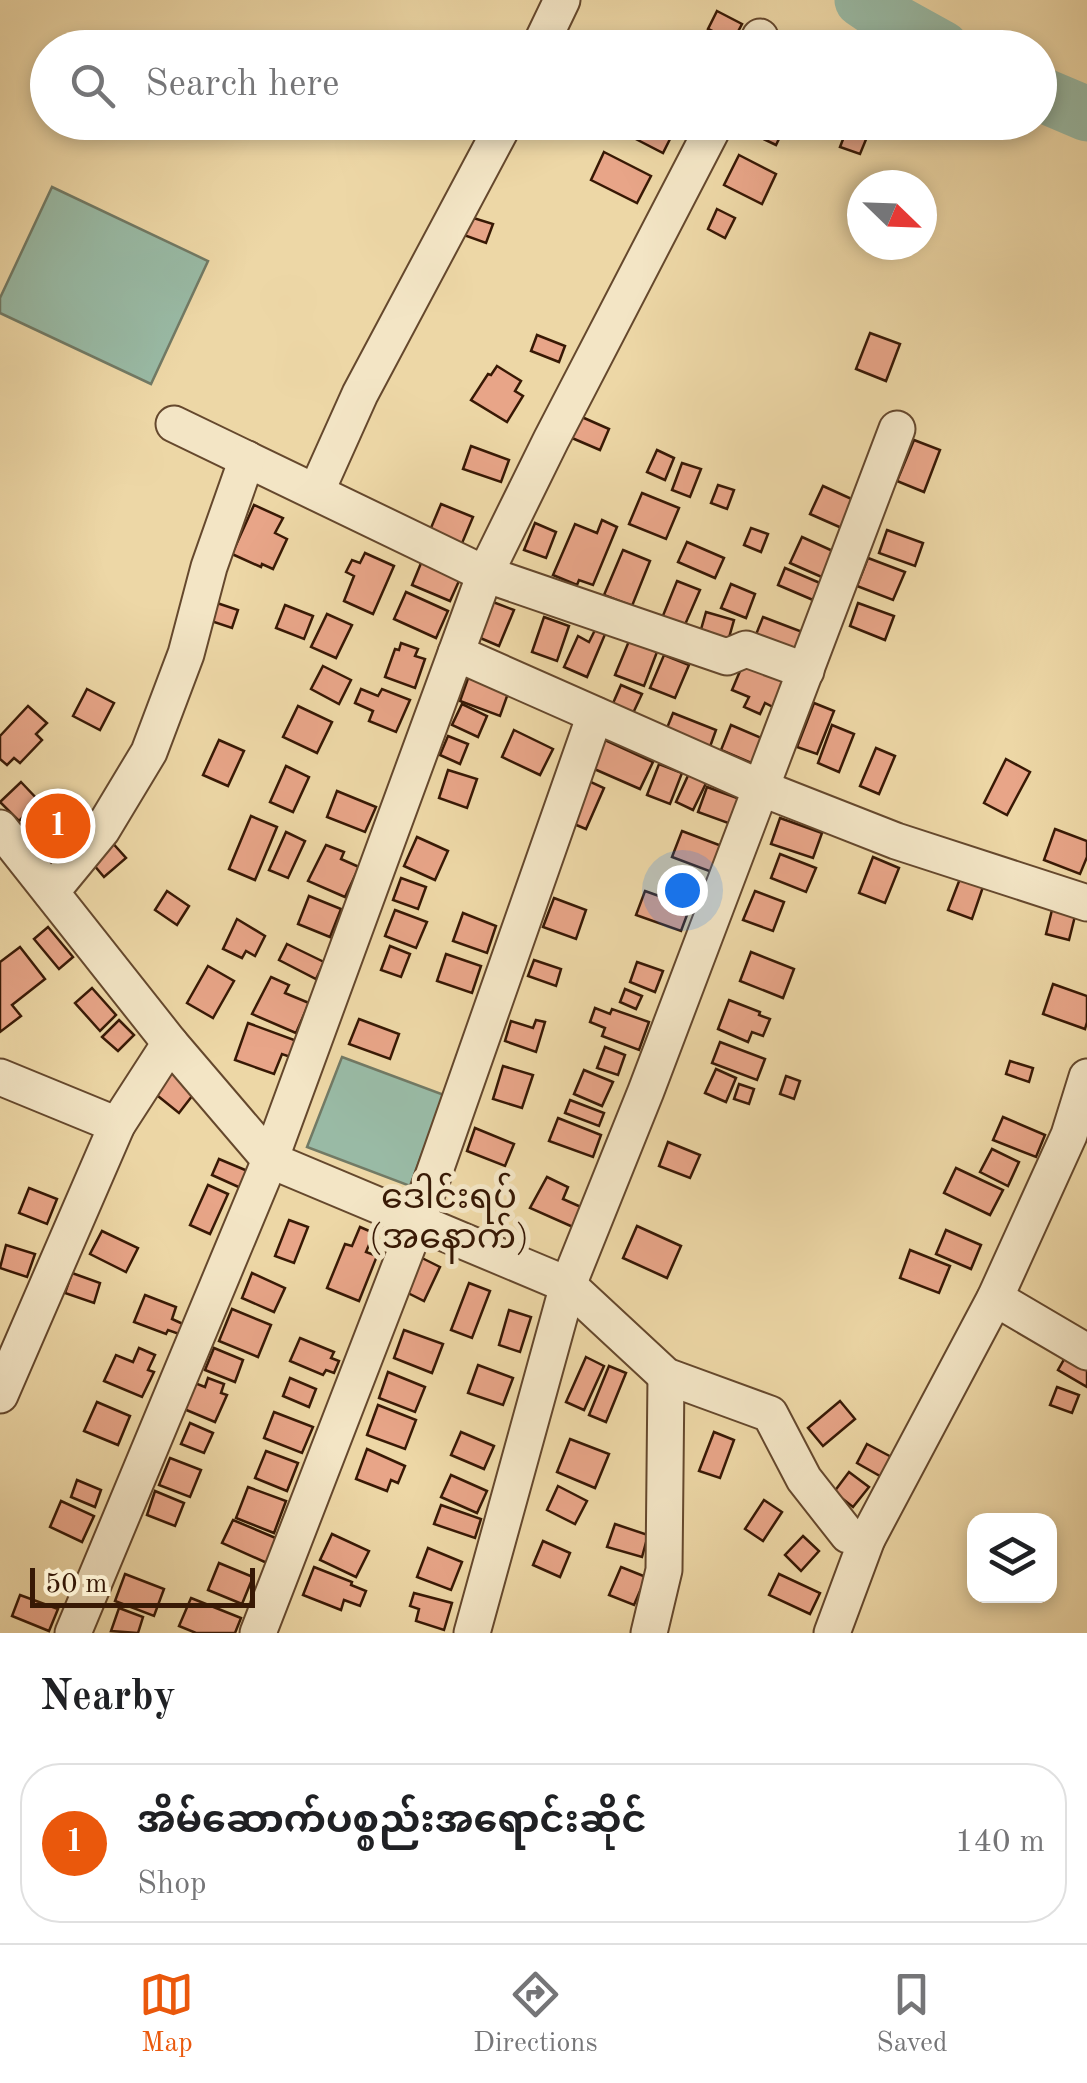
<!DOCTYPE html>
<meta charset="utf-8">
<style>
body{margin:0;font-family:"Old Standard TT","Noto Sans Myanmar",serif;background:#f6f6f6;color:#202124}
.controls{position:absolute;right:30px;bottom:30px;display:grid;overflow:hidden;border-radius:20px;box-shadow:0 5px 15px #0003}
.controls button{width:90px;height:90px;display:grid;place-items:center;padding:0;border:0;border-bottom:2px solid #e0e0e0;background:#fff;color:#202124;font:50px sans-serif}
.compass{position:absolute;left:847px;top:170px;width:90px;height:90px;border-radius:50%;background:#fff;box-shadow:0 5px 15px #0003;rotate:113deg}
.scale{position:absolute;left:30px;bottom:25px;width:225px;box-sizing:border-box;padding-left:10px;border:5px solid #381905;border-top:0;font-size:28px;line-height:35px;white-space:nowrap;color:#381905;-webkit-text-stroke:8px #f3e5c5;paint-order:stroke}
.you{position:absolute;left:682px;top:890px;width:35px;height:35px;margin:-25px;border:8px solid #fff;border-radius:50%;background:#1a73e8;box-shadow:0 0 0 15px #1a73e833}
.badge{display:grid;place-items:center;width:65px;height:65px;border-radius:50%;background:#ea580c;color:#fff;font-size:32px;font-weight:700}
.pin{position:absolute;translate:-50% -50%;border:5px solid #fff;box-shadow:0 2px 10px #0006}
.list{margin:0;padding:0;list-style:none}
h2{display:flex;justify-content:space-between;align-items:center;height:130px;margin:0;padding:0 40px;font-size:42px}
h2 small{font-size:32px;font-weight:400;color:#757577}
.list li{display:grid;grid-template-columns:65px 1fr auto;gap:30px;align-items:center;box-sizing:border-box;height:160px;margin:0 20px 20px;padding:0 20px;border:2px solid #e0e0e0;border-radius:40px}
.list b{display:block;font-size:38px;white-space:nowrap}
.list p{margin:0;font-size:32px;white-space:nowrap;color:#757577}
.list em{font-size:32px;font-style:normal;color:#757577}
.icon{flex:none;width:55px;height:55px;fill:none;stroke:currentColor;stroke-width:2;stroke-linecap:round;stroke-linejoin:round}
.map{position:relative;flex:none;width:1087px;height:1633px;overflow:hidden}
.search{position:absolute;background:#fff;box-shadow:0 5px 15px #0003;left:30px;right:30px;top:30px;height:110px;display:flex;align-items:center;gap:25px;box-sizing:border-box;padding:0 35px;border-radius:55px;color:#757577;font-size:38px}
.sheet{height:310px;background:#fff}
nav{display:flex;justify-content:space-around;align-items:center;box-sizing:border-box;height:140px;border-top:2px solid #e0e0e0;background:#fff;font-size:28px;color:#757577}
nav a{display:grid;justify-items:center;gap:5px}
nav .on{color:#ea580c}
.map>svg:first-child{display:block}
.water{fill:#99baa5;stroke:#727a65;stroke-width:2.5}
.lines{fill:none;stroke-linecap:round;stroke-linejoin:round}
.river{stroke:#99baa5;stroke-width:55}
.building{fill:#e8a588;stroke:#381905;stroke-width:2.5}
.minor-casing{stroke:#65482d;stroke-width:39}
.minor{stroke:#f3e5c5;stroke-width:35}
.labels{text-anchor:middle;stroke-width:10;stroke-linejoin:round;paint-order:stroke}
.quarter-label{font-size:35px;fill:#381905;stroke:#f3e5c5}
</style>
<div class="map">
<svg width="1087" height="1633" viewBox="0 0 1087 1633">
<rect width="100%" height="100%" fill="#edd7a6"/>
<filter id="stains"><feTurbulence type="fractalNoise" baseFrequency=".002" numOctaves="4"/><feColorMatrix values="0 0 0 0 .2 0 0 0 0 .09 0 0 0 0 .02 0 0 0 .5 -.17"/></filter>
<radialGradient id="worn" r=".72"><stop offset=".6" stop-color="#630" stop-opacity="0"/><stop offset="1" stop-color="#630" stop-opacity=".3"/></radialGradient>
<!-- water -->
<g class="water">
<polygon points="52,187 208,261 151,384 0,313 0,298"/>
<polygon points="342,1057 444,1095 410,1186 307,1147"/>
</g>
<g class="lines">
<!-- river -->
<g class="river">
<polyline points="862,0 893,21 942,48"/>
<polyline points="1040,94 1087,114"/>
</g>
</g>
<!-- building -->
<g class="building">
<polygon points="717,11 742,24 733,41 708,29"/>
<polygon points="637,122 672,122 677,125 663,153 630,136"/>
<polygon points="753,122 787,122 776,145 749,132"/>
<polygon points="847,129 867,137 860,154 840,147"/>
<polygon points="604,152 651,176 637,203 591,180"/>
<polygon points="739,155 776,174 762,204 724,185"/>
<polygon points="717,209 735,218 725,238 708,229"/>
<polygon points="467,216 493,224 486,243 461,234"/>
<polygon points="870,333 900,344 886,381 856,369"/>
<polygon points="537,335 565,346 559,362 531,351"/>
<polygon points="497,366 521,381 515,391 523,396 507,422 471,400 488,374 491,375"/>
<polygon points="575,414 609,429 600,450 565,435"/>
<polygon points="914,440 940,450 924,492 897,481"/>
<polygon points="471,446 509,460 501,482 463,469"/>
<polygon points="657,450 674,458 665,480 647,472"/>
<polygon points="682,463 701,469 690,497 672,490"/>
<polygon points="718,485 734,490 727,509 711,503"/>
<polygon points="823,486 856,501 844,529 810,514"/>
<polygon points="642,493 679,508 666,539 629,524"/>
<polygon points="441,504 473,517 460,548 428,535"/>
<polygon points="254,505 283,518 275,533 287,539 273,569 262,564 261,567 232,554"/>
<polygon points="602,520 617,527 593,585 579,580 577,585 553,575 575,524 597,533"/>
<polygon points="535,523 556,532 546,558 524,550"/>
<polygon points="751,528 768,534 761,552 744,545"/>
<polygon points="887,530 923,543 915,566 879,553"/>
<polygon points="802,537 835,552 824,578 790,563"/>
<polygon points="687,542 724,558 715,578 678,562"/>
<polygon points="623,550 650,561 632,606 604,595"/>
<polygon points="365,553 394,566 373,614 344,601 354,576 346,572 352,560 360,563"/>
<polygon points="424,556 463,572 450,601 412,585"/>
<polygon points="868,558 905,572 893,600 857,586"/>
<polygon points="785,568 820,583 813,600 778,585"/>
<polygon points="677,581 700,590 684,627 662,618"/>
<polygon points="731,584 755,594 746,618 721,608"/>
<polygon points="406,592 448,611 436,638 394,619"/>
<polygon points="493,602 514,610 499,646 478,637"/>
<polygon points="217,603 238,610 232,628 211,621"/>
<polygon points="858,603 894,616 885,640 850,626"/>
<polygon points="285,605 313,616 304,639 276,628"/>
<polygon points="706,612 734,620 728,641 700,633"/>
<polygon points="327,614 352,625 336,658 311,647"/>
<polygon points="544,617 569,626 557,661 532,652"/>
<polygon points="763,617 805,633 797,654 755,637"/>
<polygon points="596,628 606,632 587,677 564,667 578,636 589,642"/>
<polygon points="629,641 657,652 644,686 615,675"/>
<polygon points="401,643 418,649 415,656 425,659 415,688 385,677 395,649 399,650"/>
<polygon points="664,655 689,665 675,698 650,688"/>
<polygon points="743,664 784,681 773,707 765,703 760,714 744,707 749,697 732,690"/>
<polygon points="323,666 351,680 339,704 311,689"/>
<polygon points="471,670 511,685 500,716 460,701"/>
<polygon points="621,685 642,694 627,726 607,717"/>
<polygon points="87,689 114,703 100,730 73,716"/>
<polygon points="361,689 378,696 382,689 410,700 396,732 369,721 373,711 355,703"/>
<polygon points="814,703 834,711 817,754 797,747"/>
<polygon points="462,704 487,716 478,737 452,725"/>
<polygon points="28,706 47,723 36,734 42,740 20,763 14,758 7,765 0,759 0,736"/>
<polygon points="298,706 332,722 317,753 283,737"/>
<polygon points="673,713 716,730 707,755 663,738"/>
<polygon points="731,725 771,742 761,767 721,750"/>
<polygon points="832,725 854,734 839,772 818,763"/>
<polygon points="514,730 553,749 540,775 502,757"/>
<polygon points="448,736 468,744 460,764 440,755"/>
<polygon points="219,740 244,751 228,786 203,775"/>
<polygon points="605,740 653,762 640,789 592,768"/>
<polygon points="876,748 895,756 879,794 860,786"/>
<polygon points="1006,759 1030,772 1007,815 984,803"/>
<polygon points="659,764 682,773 670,804 647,795"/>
<polygon points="286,766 309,777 293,812 270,802"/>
<polygon points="691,769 709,777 693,810 676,802"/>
<polygon points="448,770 477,779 467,808 439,798"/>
<polygon points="580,777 604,788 586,829 562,819"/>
<polygon points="21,782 39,801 19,821 0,802"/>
<polygon points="707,787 748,802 739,827 698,812"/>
<polygon points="337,791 376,807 365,832 327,817"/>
<polygon points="251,816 277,827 255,880 229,869"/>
<polygon points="780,818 822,833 813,858 771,844"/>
<polygon points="1055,829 1087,841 1087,857 1080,874 1044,860"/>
<polygon points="682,831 727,848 717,874 672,857"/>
<polygon points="286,832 305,841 288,878 269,870"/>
<polygon points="417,837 448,851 435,880 404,866"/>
<polygon points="109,839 126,858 104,877 88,858"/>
<polygon points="326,845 344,852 341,859 359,867 345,897 308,881"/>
<polygon points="780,854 816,868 806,892 771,878"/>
<polygon points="873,857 899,868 885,903 859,893"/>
<polygon points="961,876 984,884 972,919 948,910"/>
<polygon points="401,878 426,887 418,909 393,900"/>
<polygon points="167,891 189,906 177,925 155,910"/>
<polygon points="645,891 690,907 681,931 636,915"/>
<polygon points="755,891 784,902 773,931 743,920"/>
<polygon points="309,896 341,909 330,937 298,924"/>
<polygon points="554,898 586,910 576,939 543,927"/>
<polygon points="1053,906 1076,912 1069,940 1046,934"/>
<polygon points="395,910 427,922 416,948 385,936"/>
<polygon points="463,913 496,926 487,953 453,941"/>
<polygon points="237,919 265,936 255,956 246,951 242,958 223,949"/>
<polygon points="48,927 73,957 59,969 34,939"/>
<polygon points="287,944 324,962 316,979 279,960"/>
<polygon points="390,946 410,954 401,977 381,970"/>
<polygon points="20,947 45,979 12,1005 21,1016 0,1032 0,962"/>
<polygon points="751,952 794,969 783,998 740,981"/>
<polygon points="446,954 481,966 472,993 437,981"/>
<polygon points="534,960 561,969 556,986 528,976"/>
<polygon points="637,962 663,971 655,992 630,982"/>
<polygon points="208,966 234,981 213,1018 187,1003"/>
<polygon points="271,977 289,985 285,993 309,1003 296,1033 252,1014"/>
<polygon points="1053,984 1087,996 1087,1022 1085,1029 1043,1014"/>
<polygon points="92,988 116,1015 100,1031 75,1003"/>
<polygon points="625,989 642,996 636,1009 620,1002"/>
<polygon points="729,1000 760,1012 759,1015 770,1019 763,1036 752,1032 748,1042 718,1029"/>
<polygon points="595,1008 610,1014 612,1009 649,1022 639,1050 602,1036 605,1028 590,1022"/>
<polygon points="359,1019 399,1034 390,1059 349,1044"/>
<polygon points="119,1020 134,1035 118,1051 102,1037"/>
<polygon points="536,1020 545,1022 536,1052 505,1041 511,1021 533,1028"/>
<polygon points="248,1023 305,1044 299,1060 282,1054 274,1074 235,1060"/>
<polygon points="720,1042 765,1059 757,1080 712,1063"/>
<polygon points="605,1047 625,1055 618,1075 597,1068"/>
<polygon points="1010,1061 1033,1068 1029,1082 1006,1074"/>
<polygon points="503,1066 533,1075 522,1108 493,1099"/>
<polygon points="716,1069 736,1078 726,1102 705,1093"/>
<polygon points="584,1070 613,1082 602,1106 574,1094"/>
<polygon points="170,1071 196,1091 179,1113 153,1092"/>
<polygon points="786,1076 800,1081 794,1099 780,1094"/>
<polygon points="739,1084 754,1089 749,1104 734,1099"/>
<polygon points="570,1100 604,1113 599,1126 565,1113"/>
<polygon points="1003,1117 1045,1135 1036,1157 993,1140"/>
<polygon points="558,1118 601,1135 593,1157 549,1141"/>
<polygon points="475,1128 514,1144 505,1166 467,1151"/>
<polygon points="668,1142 700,1155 690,1178 659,1166"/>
<polygon points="992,1149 1019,1162 1008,1186 980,1172"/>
<polygon points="219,1159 250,1172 243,1189 212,1175"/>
<polygon points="956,1168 1003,1190 990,1215 944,1193"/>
<polygon points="547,1177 568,1187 563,1199 581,1207 573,1227 530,1208"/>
<polygon points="208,1185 228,1194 210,1234 190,1225"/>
<polygon points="29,1188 57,1199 47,1224 19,1213"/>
<polygon points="289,1220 308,1227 294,1263 275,1256"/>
<polygon points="637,1226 681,1246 667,1278 623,1258"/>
<polygon points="360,1227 374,1233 366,1252 377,1256 359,1301 327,1288 345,1244 352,1246"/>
<polygon points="946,1230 981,1245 971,1269 936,1254"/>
<polygon points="102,1231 138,1248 126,1272 90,1254"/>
<polygon points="6,1245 35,1254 27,1277 0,1268"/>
<polygon points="910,1250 950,1266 939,1293 900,1278"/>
<polygon points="416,1255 440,1267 424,1301 400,1289"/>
<polygon points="72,1273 100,1283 94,1303 65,1293"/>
<polygon points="252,1273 285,1288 274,1312 242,1298"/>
<polygon points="469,1283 490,1291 472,1338 451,1330"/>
<polygon points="145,1295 176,1307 172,1319 183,1324 179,1334 168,1330 166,1334 134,1322"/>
<polygon points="232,1309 271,1325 258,1357 219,1341"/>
<polygon points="509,1310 531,1317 520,1352 499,1345"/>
<polygon points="404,1330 443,1344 432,1373 394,1358"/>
<polygon points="300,1338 334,1352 331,1358 339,1361 334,1373 326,1370 323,1375 290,1361"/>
<polygon points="139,1348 155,1355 148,1370 154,1372 142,1397 104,1381 116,1355 133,1362"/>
<polygon points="214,1348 243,1360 235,1382 205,1370"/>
<polygon points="1070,1349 1087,1359 1087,1387 1058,1370"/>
<polygon points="586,1357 604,1366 584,1410 566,1402"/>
<polygon points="478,1365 513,1378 503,1405 468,1393"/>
<polygon points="609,1366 626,1373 606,1422 589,1415"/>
<polygon points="388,1372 425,1387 415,1412 379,1398"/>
<polygon points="208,1378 224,1384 221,1393 227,1395 215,1422 184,1409 195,1383 205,1387"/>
<polygon points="290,1378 316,1389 309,1407 283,1396"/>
<polygon points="1057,1387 1079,1395 1072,1413 1050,1405"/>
<polygon points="840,1401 855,1419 823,1446 808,1428"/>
<polygon points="97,1402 130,1416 118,1445 84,1431"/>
<polygon points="378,1405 416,1420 405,1449 367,1435"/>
<polygon points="274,1412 313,1427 302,1453 264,1438"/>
<polygon points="190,1423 213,1433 204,1453 181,1444"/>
<polygon points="461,1432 494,1446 484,1469 451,1455"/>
<polygon points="714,1432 734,1440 720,1478 699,1471"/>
<polygon points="570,1439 609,1454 595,1488 557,1472"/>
<polygon points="867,1444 897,1460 887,1480 857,1463"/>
<polygon points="367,1449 405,1466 398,1483 391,1480 387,1491 356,1479"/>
<polygon points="266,1451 298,1463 287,1491 255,1478"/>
<polygon points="170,1458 201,1470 190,1497 159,1485"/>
<polygon points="849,1472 869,1487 853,1507 834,1492"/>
<polygon points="451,1475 487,1491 477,1513 441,1497"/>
<polygon points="77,1480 101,1490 95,1507 71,1497"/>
<polygon points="558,1486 587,1501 575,1524 547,1510"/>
<polygon points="248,1487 286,1501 274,1533 236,1518"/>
<polygon points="155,1491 184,1503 175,1526 147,1515"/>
<polygon points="764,1500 782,1512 763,1541 745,1529"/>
<polygon points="61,1501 94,1516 82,1542 50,1527"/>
<polygon points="441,1505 481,1519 475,1538 434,1524"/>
<polygon points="233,1520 278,1539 267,1563 222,1543"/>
<polygon points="615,1524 648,1535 642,1557 607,1547"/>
<polygon points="332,1534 369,1551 356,1577 320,1560"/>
<polygon points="803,1536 819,1551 801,1571 785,1555"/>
<polygon points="543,1541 570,1553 560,1577 533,1565"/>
<polygon points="428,1548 462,1562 451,1590 417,1577"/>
<polygon points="219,1563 253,1577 242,1604 208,1590"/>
<polygon points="314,1567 352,1582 351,1585 366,1591 360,1606 344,1600 341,1610 303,1595"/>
<polygon points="621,1567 646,1577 634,1605 609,1595"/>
<polygon points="125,1574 164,1589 154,1616 115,1601"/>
<polygon points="779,1574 820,1593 810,1614 769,1595"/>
<polygon points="414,1593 452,1603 444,1630 416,1621 419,1609 410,1606"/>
<polygon points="20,1595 58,1609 49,1631 12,1616"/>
<polygon points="191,1598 241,1618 235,1633 196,1633 179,1626"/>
<polygon points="119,1608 143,1617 138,1633 111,1631"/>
</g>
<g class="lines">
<!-- minor casing -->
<g class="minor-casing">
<g id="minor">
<polyline points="539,48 562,0"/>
<polyline points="755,48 760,37"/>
<polyline points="174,424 485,574 727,657 746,649 806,671"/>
<polyline points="316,492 360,394 505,122"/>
<polyline points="456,653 761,788 896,841 1087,903"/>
<polyline points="0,828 170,1043 270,1160 568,1285 666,1376 770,1414 804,1479 848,1535 867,1539"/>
<polyline points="51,892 102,830 149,752 186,654 209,567 247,459"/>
<polyline points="0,1077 117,1125"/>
<polyline points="995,1298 1087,1352"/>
<polyline points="0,1395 117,1125 170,1043"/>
<polyline points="73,1633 270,1160 485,574 551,440 716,122"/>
<polyline points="258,1633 417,1222 595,715"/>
<polyline points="472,1633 568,1285 646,1091 897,429"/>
<polyline points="649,1633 664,1570 666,1376"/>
<polyline points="832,1633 867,1539 995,1298 1069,1135 1087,1077"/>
</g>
</g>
<!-- minor -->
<use href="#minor" class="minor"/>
</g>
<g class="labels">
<!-- quarter labels -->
<g class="quarter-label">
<text x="449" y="1208">ဒေါင်းရပ်<tspan x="449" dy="40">(အနောက်)</tspan></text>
</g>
</g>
<rect width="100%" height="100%" filter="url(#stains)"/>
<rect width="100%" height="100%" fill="url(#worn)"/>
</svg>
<div class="controls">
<button><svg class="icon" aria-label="layers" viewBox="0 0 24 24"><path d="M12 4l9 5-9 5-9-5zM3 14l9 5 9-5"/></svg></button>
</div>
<svg class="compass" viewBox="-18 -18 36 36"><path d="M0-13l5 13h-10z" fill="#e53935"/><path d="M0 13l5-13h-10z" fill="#757577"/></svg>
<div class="scale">50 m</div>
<div class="you"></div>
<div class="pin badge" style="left:58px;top:826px">1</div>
<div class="search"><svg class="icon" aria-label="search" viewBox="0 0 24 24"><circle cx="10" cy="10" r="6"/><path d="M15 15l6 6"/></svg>Search here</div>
</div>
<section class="sheet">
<h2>Nearby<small></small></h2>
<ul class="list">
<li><span class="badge">1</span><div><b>အိမ်ဆောက်ပစ္စည်းအရောင်းဆိုင်</b><p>Shop</p></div><em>140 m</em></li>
</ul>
</section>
<nav>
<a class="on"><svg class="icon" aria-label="map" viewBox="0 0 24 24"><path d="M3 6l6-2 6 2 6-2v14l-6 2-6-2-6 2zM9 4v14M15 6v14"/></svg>Map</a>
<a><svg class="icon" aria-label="directions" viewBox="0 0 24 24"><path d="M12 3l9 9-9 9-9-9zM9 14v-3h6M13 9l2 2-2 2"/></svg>Directions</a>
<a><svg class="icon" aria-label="saved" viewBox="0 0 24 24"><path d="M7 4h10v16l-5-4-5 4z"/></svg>Saved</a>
</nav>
